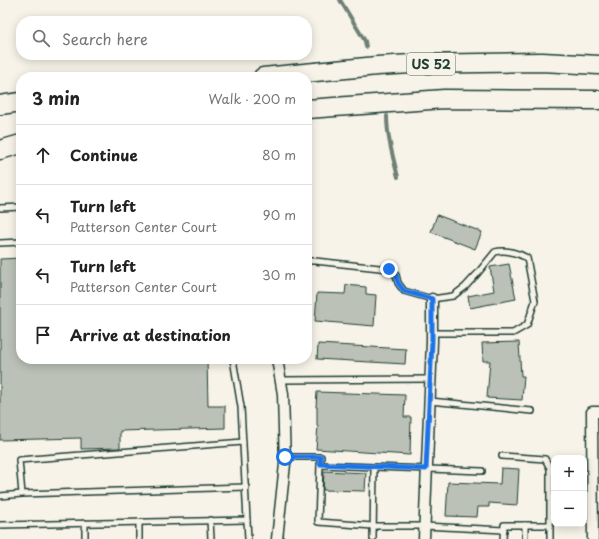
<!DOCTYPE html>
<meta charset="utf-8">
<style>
body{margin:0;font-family:"Playpen Sans",sans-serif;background:#f6f6f6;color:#222}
.controls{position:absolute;right:12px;bottom:12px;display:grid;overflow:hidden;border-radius:8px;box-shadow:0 2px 10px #0003}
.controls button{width:36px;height:36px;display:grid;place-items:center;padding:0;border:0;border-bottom:1px solid #e0e0e0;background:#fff;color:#222;font:20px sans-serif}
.stop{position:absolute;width:12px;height:12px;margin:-9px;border:3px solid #1a73e8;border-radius:50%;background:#fff}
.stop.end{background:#1a73e8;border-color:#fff;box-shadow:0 1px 4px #0008}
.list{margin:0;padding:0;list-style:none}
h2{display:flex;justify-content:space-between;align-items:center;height:52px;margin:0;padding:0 16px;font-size:17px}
h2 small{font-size:13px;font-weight:400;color:#767676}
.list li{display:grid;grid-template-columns:26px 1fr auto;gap:12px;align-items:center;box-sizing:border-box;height:60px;padding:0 16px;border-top:1px solid #e0e0e0}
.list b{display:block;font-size:15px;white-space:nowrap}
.list p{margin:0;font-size:13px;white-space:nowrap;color:#767676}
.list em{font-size:13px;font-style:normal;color:#767676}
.icon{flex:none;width:22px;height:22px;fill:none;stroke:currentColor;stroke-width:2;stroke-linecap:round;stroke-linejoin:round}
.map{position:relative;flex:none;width:599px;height:539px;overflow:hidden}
.search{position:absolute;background:#fff;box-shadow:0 2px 10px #0003;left:16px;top:16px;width:296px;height:44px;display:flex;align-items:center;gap:10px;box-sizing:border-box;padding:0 14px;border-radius:16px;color:#767676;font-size:15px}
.panel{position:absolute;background:#fff;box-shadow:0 2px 10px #0003;left:16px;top:72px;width:296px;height:292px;border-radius:16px}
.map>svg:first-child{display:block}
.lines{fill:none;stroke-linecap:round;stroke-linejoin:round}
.stream{stroke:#6f8077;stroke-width:4}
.building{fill:#bbc1b6;stroke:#1f3d34}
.service-casing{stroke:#1f3d34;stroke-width:8}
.minor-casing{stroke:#1f3d34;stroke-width:13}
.motorway-casing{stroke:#1f3d34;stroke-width:21}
.service{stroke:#f7f3e8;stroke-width:5}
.minor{stroke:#f7f3e8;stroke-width:10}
.motorway{stroke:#f7f3e8;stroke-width:18}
.route{stroke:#1a73e8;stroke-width:5}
.labels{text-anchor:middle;stroke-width:3.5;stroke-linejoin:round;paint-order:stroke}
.shield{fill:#f7f3e8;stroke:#60746a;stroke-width:1}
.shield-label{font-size:13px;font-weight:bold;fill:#1f3d34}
</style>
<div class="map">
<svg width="599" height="539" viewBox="0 0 599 539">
<rect width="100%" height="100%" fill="#f7f3e8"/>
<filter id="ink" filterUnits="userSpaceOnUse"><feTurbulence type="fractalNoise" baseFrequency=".025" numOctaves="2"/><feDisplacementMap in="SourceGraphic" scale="8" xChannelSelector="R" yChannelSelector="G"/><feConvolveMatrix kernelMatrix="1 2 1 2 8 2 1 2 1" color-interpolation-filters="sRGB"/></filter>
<g filter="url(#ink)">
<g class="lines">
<!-- stream -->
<g class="stream">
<polyline points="340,0 365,41 366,47"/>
<path d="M387,116C387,137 393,157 398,177"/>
</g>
</g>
<!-- building -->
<g class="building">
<polygon points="437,215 482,232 475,249 431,232"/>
<polygon points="21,258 21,359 207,359 208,406 225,406 225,428 120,431 120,448 81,449 81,438 0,440 0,259"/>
<polygon points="509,264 516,299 470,308 468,296 494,291 490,267"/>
<polygon points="346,285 366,287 366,294 376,295 374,326 315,321 317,293 345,294"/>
<polygon points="519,342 521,376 524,376 522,400 487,398 490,361 483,361 482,343"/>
<polygon points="318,344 406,349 405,364 317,359"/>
<polygon points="317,392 405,395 404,417 411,417 410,455 316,449 318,426 317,426 317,407 316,407"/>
<polygon points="501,468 519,469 517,505 489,503 489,507 478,507 477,517 446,516 448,482 500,484"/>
<polygon points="324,471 366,473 365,491 323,490"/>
</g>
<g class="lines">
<!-- service casing -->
<g class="service-casing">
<g id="service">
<polyline points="0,208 21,207"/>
<polyline points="0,243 21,242"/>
<path d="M307,261H315L389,269L396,275L398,283L404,291L432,299L453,296L465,287L477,274L495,252C505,249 518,253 527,258L535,301L527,325L513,333H432"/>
<polyline points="233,359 241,407 248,539"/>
<polyline points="280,380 431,379"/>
<polyline points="430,401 532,411"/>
<polyline points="243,442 19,460 22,494 246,487"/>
<polyline points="502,456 545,459 550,468 550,525"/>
<polyline points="285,457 321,457 320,465"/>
<polyline points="374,467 320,465 318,522 373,526 424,526 504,530"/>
<polyline points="0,496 22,494"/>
<polyline points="210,520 211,539"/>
<polyline points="139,522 139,539"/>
<polyline points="85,523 85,539"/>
<polyline points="0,525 247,520"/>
<polyline points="525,525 550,525 550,539"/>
<polyline points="373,539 374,467 482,471"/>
<polyline points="503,539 504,525 525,525 525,539"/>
</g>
</g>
<!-- minor casing -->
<g class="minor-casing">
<g id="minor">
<polyline points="277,359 283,394 285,464 277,539"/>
<polyline points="424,539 432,341 432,299"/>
<polyline points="593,539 592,412 599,412"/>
</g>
</g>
<!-- motorway casing -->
<g class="motorway-casing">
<g id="motorway">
<polyline points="263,77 377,66 412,64 542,62 599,65"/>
<polyline points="0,105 21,102"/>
<polyline points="307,109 444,99 599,100"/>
<polyline points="0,150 21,144"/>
</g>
</g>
<!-- service -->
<use href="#service" class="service"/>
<!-- minor -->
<use href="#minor" class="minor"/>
<!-- motorway -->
<use href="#motorway" class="motorway"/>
</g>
</g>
<g class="lines" filter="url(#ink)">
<!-- route -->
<polyline class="route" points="285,457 321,457 320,464 426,469 432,341 432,299 404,291 398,283 396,275 389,269"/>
</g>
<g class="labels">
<!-- shield labels -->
<rect class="shield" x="407" y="53" width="48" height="22" rx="3"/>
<g class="shield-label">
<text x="431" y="69">US 52</text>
</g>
</g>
</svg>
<div class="controls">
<button>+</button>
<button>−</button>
</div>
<div class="stop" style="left:285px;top:457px"></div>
<div class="stop end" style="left:389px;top:269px"></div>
<div class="search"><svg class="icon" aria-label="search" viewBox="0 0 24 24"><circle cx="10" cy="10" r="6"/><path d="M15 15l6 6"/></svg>Search here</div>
<section class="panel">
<h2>3 min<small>Walk · 200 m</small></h2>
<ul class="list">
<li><svg class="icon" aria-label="ahead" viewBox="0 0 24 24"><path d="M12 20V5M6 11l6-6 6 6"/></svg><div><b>Continue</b></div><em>80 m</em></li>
<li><svg class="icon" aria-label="left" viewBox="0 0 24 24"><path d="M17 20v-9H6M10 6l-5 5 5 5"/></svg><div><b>Turn left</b><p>Patterson Center Court</p></div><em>90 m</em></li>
<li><svg class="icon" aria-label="left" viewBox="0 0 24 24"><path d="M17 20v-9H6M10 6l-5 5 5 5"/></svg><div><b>Turn left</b><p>Patterson Center Court</p></div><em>30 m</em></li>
<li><svg class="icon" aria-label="arrive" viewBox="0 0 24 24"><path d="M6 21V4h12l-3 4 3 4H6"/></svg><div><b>Arrive at destination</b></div></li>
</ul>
</section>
</div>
